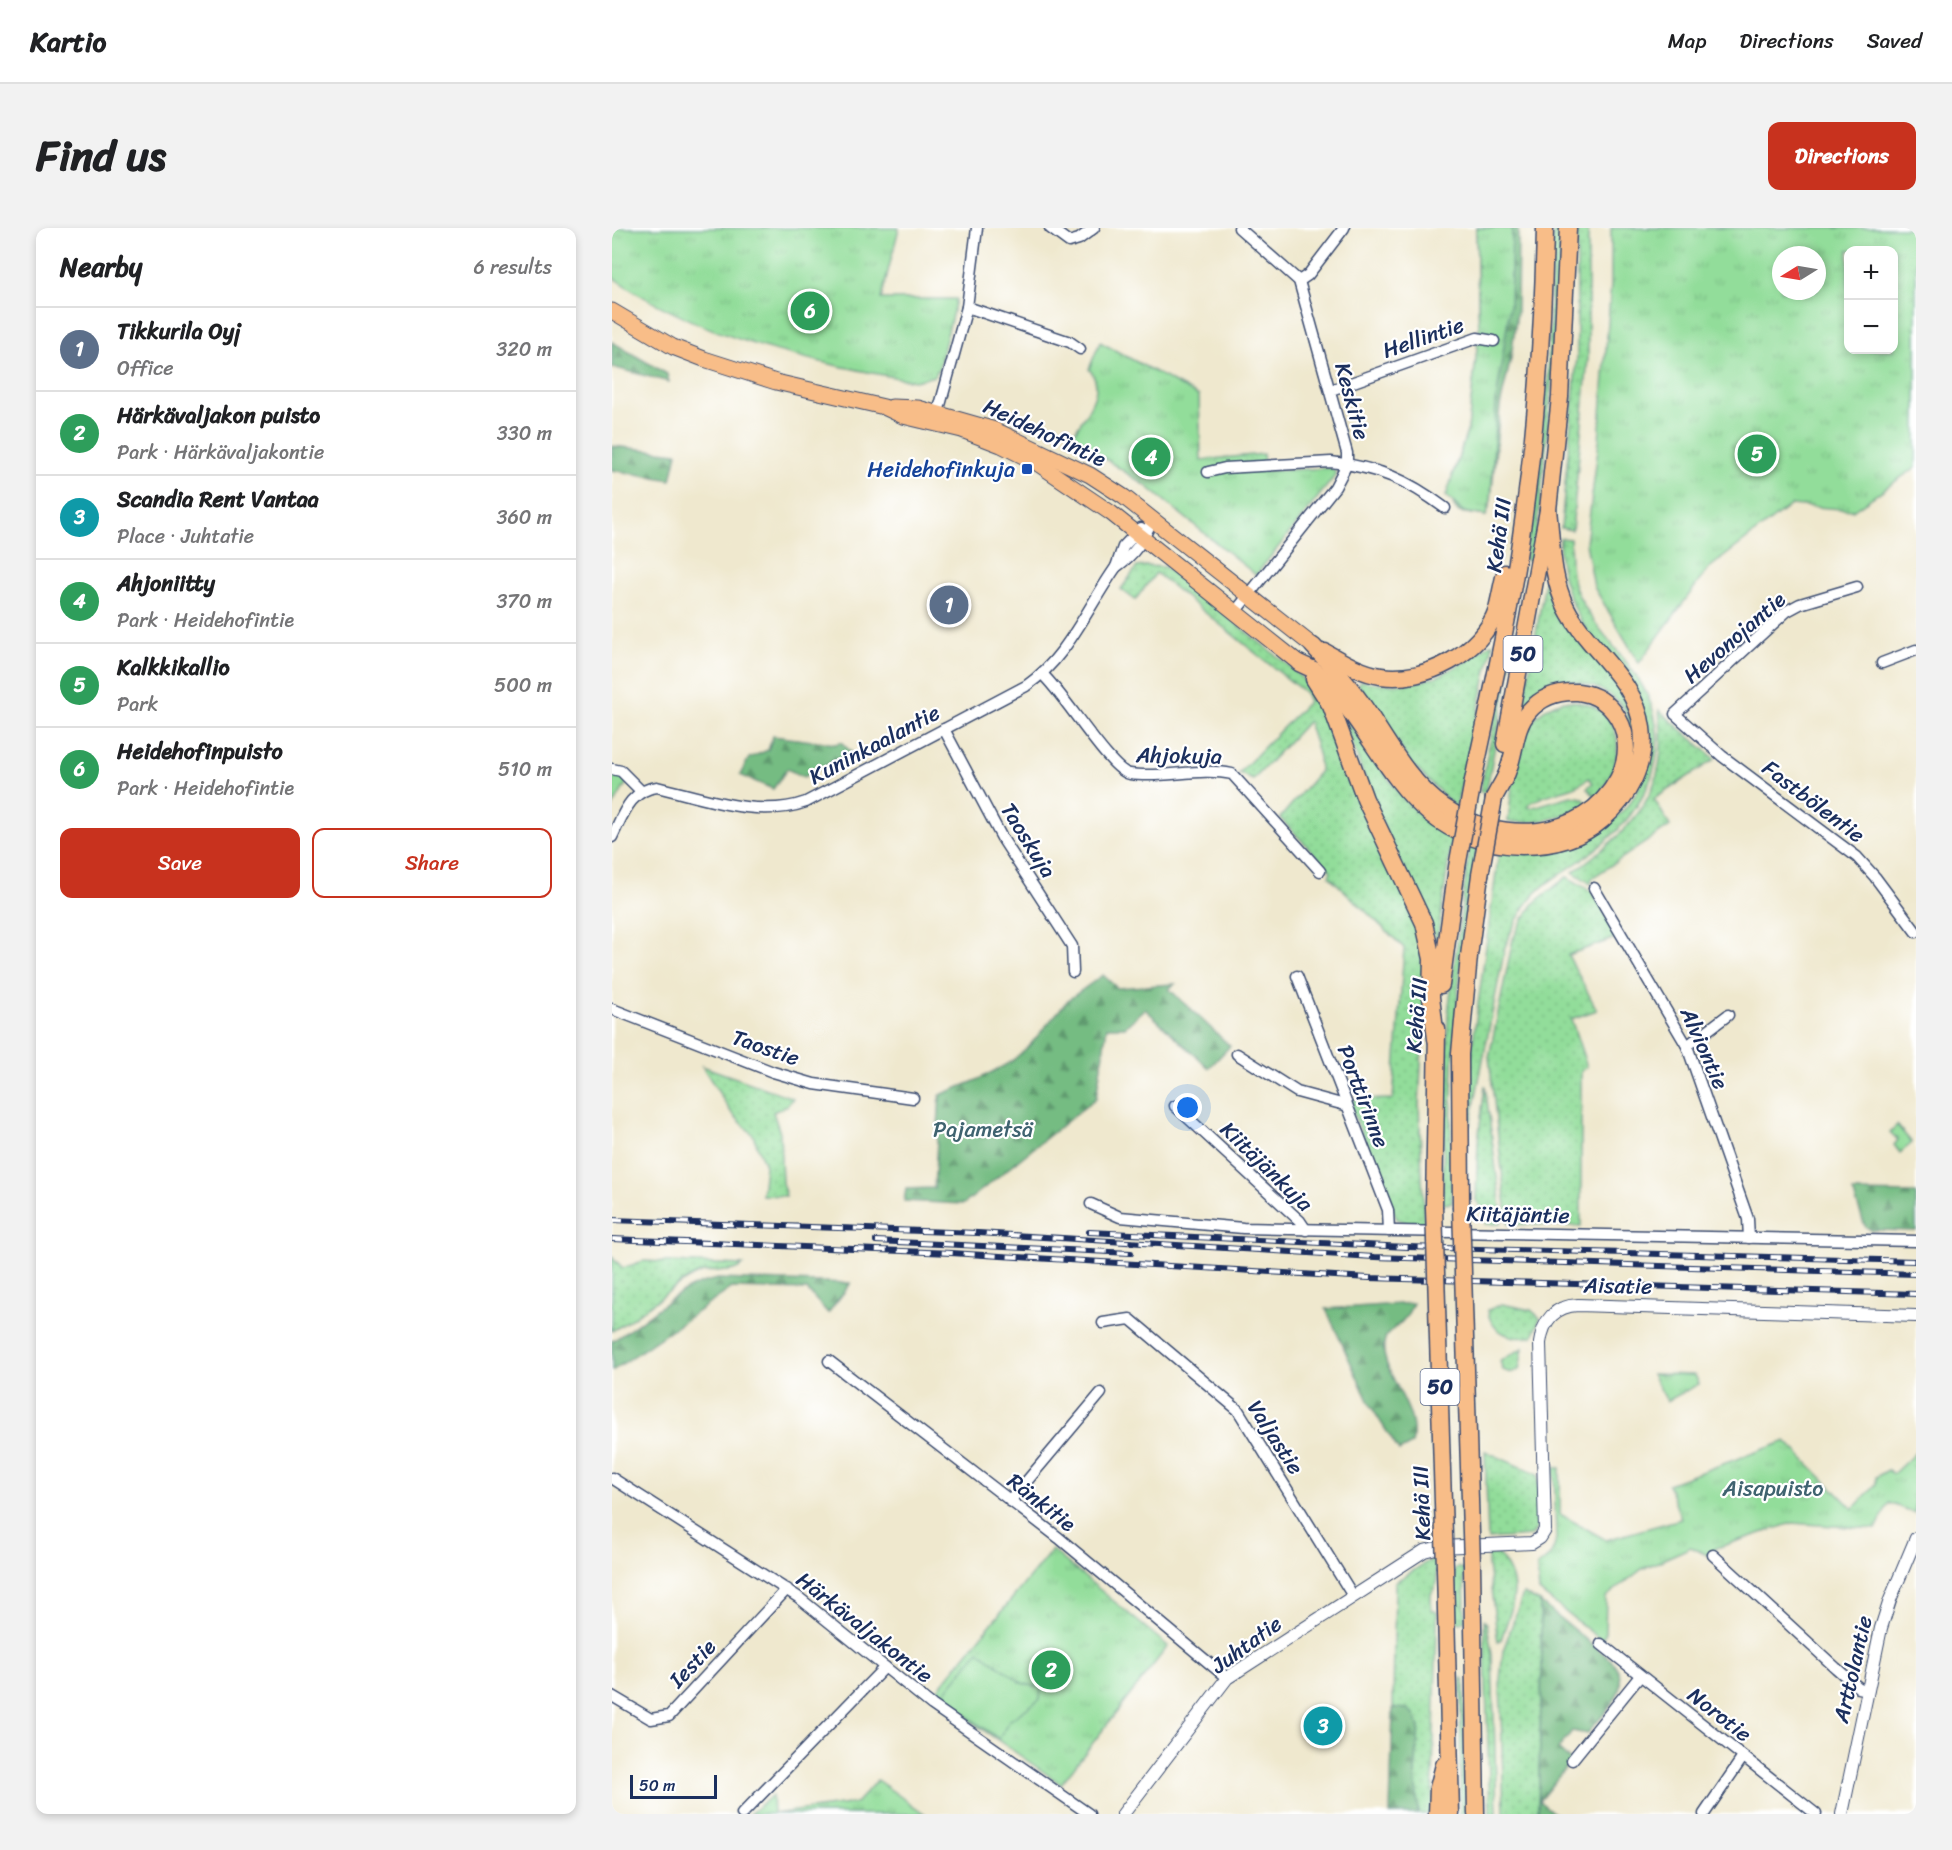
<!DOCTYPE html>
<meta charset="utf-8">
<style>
body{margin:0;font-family:Sriracha,sans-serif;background:#f2f2f2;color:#202124}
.controls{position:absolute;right:18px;top:18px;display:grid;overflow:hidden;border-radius:12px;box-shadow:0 3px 9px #0003}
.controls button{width:54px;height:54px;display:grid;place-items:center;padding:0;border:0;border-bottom:2px solid #e0e0e0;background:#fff;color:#202124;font:30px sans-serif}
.compass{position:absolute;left:1160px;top:18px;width:54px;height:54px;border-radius:50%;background:#fff;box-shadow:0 3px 9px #0003;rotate:259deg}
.scale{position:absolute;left:18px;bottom:15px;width:87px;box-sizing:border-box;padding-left:6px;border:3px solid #1b2f5e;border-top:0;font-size:16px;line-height:21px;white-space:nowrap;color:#1b2f5e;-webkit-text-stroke:4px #fff;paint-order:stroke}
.you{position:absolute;left:576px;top:880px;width:21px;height:21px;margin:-15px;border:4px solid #fff;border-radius:50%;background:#1a73e8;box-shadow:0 0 0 9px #1a73e833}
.badge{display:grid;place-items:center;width:39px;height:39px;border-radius:50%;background:#c8321e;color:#fff;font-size:20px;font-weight:700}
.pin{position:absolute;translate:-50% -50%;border:3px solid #fff;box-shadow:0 2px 6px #0006}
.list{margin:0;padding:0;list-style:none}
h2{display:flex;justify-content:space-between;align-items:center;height:78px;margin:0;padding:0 24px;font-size:26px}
h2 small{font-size:20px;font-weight:400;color:#757577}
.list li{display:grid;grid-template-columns:39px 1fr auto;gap:18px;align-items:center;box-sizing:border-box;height:84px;padding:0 24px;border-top:2px solid #e0e0e0}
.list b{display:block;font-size:22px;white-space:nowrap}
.list p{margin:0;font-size:20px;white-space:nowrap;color:#757577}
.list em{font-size:20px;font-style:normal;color:#757577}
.actions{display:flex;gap:12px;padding:18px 24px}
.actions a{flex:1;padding:14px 0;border:2px solid #c8321e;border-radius:12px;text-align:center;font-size:21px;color:#c8321e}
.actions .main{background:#c8321e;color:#fff}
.map{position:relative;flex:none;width:1304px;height:1586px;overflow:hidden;border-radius:12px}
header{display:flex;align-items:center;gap:36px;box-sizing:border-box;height:84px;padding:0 30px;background:#fff;border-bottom:2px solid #e0e0e0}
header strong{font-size:28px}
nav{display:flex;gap:33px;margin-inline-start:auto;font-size:21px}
.intro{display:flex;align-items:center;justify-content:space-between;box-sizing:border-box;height:144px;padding:0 36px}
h1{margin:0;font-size:42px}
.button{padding:15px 27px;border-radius:12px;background:#c8321e;color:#fff;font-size:21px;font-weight:700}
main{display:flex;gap:36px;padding:0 36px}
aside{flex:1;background:#fff;border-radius:12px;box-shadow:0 3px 9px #0003}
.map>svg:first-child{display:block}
.grass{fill:url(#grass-dots);stroke:#56867c;stroke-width:1.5}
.forest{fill:url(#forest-firs);stroke:#487670;stroke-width:1.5}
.park{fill:url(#park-tufts);stroke:#56867c;stroke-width:1.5;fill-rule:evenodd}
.garden{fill:#92dd9a;stroke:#56867c;stroke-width:1.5}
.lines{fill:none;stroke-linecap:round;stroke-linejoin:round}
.minor-casing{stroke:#3b4b6f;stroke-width:13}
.tertiary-casing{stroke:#3b4b6f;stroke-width:14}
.primary-casing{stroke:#3b4b6f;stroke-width:17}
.trunk-casing{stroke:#3b4b6f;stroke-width:19}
.minor{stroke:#fff;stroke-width:10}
.tertiary{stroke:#fff;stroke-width:12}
.primary{stroke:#f8bd88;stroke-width:15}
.trunk{stroke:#f8bd88;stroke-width:16}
.rail-casing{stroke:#1b2f5e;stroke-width:6}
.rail{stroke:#fff;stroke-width:4;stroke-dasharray:11;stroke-linecap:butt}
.trunk-bridge-casing{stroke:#3b4b6f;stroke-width:19;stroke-linecap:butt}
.trunk-bridge{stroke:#f8bd88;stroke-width:16}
.transit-dot{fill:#1a4fb4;stroke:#fff;stroke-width:2}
.labels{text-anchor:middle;stroke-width:4.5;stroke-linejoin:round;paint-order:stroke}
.shield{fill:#fff;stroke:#5f6d8e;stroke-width:1.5}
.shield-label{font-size:21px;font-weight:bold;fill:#1b2f5e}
.street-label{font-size:22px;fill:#1b2f5e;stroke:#fff}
.transit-label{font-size:22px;fill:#164399;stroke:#fff;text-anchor:end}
.park-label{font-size:22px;fill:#3f6370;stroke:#fff}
</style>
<header>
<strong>Kartio</strong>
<nav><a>Map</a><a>Directions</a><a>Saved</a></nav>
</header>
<div class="intro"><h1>Find us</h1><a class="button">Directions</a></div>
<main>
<aside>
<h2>Nearby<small>6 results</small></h2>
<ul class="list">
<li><span class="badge" style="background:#5c6f8a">1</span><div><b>Tikkurila Oyj</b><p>Office</p></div><em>320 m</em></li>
<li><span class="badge" style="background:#2e9e5b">2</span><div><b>Härkävaljakon puisto</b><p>Park · Härkävaljakontie</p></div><em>330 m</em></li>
<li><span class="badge" style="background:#0f9aa8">3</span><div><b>Scandia Rent Vantaa</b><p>Place · Juhtatie</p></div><em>360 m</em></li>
<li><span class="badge" style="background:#2e9e5b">4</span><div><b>Ahjoniitty</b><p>Park · Heidehofintie</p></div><em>370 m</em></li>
<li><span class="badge" style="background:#2e9e5b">5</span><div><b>Kalkkikallio</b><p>Park</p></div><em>500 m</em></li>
<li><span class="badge" style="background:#2e9e5b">6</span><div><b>Heidehofinpuisto</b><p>Park · Heidehofintie</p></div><em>510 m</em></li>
</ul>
<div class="actions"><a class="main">Save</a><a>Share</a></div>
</aside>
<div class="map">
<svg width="1304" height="1586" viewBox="0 0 1304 1586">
<defs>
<pattern id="grass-dots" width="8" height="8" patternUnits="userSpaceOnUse" patternTransform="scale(1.5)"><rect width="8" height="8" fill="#92dd9a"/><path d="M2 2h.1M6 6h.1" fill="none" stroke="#7dbe87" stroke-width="1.8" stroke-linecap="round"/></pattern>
<pattern id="forest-firs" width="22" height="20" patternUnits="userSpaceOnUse" patternTransform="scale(1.5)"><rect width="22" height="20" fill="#75bc82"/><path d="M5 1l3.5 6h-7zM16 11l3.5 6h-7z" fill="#5f996e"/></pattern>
<pattern id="park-tufts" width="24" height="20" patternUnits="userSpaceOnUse" patternTransform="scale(1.5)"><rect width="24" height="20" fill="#92dd9a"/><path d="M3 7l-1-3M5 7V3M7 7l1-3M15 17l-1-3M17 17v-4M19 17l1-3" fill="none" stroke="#7dbe87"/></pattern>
</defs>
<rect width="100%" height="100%" fill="#fff"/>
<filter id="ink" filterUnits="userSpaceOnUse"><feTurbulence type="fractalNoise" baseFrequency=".0167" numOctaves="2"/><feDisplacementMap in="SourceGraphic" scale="12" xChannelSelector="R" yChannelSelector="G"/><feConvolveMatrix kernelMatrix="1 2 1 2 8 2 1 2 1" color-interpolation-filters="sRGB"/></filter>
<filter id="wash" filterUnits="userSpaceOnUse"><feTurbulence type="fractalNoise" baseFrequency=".008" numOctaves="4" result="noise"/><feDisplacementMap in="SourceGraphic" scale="24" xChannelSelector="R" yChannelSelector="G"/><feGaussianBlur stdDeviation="1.35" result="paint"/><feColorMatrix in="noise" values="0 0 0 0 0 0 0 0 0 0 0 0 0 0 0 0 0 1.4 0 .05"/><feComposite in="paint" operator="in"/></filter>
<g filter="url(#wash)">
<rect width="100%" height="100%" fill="#efe8ce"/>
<!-- grass -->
<g class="grass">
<path d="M941,0H949C944,112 936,223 920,334L913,331L936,153Z"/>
<polygon points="965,0 976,0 976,130 960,302 949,300 965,129"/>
<path d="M948,310L958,311C959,326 958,342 962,356C978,403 1024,432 1040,479C1059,538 1026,590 980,624C964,637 944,647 928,661C911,677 901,697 893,719L858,898L856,868L861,813L887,623C947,625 1026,604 1034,532C1035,524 1040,509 1037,501C1034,489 1022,476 1016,466C987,420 942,368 948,310Z"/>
<polygon points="533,338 553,339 676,437 702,462 800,682 808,708 813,757 807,877 812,995 796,995 785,991 736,872 781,871 792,720 717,648 719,643 668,590 708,543 707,529 696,493 641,552 627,545 697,473 692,464 544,345 523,372 509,361 525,339"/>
<path d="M934,348L1006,457L1025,499L1018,501C1017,493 1016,486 1011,479C996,460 957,446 935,458C925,463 920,475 911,479Z"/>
<polygon points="904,407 874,565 868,564 899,409"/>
<path d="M878,416H881L844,580L799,535L746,456L749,453C804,463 835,449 878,416Z"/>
<path d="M952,473C1014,473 1018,530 984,569L975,560L981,555L977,550C959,565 934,563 916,577L918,580L959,568L971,570L976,577C948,590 927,596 896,594L901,551L911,520L908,517C918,495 927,479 952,473Z"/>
<path d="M1047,482L1103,531L1042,571L1058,598L980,650L979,656L961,644C1023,598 1059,565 1047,482Z"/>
<path d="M731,489C770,533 784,581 840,608L825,714L763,580Z"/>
<path d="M858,616L865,618C845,737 836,854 840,975L830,976L836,785Z"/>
<polygon points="955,649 981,664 1006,709 956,727 985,782 959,791 975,839 969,843 969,998 896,996 877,829 901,711 911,691 923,674"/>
<polygon points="90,838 181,870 175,878 161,884 168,905 170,955 174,968 150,967 153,938 141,907 119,884"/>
<polygon points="873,857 890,988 888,996 873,996 874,986 864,972 866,914"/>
<path d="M0,1029L11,1040L31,1033L131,1037C117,1049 101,1039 86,1046C55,1060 30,1087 0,1103Z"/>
<path d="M890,1076L919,1082L928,1090L921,1108C902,1113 878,1105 876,1082Z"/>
<polygon points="911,1120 907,1142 898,1145 891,1142 888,1133"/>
<polygon points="873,1223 926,1247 927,1296 920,1308 876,1311"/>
<path d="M886,1326C913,1357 900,1378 889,1412L886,1414L876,1337V1327Z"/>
<polygon points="823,1329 825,1355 819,1366 819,1382 825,1384 825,1394 820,1586 806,1586 803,1544 807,1499 781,1480 783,1354"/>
<polygon points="845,1339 852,1341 853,1392 848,1395 844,1393 842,1342"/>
<polygon points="911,1366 928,1374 930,1435 926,1586 892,1586 888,1451 891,1423"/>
<polygon points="872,1392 875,1396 880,1427 885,1586 878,1586"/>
<polygon points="849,1450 852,1452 854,1586 848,1586"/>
</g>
<!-- forest -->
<g class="forest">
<polygon points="864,0 906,0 905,84 899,130 888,178 879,272 874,288 847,284 841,277 847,262 840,248 856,201 867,103"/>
<polygon points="0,114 55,146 57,154 0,139"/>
<polygon points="0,218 65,225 59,252 0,242"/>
<polygon points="161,508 224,516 229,514 239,524 192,549 175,541 161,561 128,547 137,530 156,522"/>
<polygon points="491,747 505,760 563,756 557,761 618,818 597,840 533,781 513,799 495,799 484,870 352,976 292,973 294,961 322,960 328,867 365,852 399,834 418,817 456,772"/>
<polygon points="1241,964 1304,965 1304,1003 1259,1002 1253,998"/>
<path d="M106,1051L239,1055L216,1085L195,1062L120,1060L0,1143V1113C35,1093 65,1057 106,1051Z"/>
<path d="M801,1075C798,1081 796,1087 792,1091C787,1098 775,1104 773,1111C763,1141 810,1179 800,1216L787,1223L758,1177L714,1081Z"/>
<path d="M928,1374L998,1431C1025,1458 993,1483 975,1506L960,1503L946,1521L959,1533L927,1573L943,1586H926L930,1435Z"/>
<polygon points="781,1480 796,1481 802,1486 807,1499 803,1544 806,1586 778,1586"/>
</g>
<!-- park -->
<g class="park">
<path d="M0,0H287L269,71H344L327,140L322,148L303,153C196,133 91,112 0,49Z"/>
<polygon points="864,0 900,0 898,76 884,173 879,272 874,288 852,284 834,268 856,201 867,103"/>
<path d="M999,0H1304V239L1242,282L1179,277L1096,341L1027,435L982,359L974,315L987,213L999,56ZM1236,22H1282V122H1236ZM1169,27H1205V63H1169Z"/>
<path d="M488,114L587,168L589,232L651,226L653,243L719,240L723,243V248L644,347L533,257L460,209C472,186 496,163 477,141Z"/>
<polygon points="0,544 7,546 15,554 0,580"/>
<polygon points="1285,897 1300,915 1288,925 1282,917 1286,912 1278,904"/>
<polygon points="1040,1146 1083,1147 1087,1156 1055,1173"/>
<path d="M1174,1213L1241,1281L1264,1256V1249L1276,1242L1281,1246L1304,1224L1303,1285L1277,1275L1264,1301L1180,1295L1104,1320L1097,1328L1079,1319L1030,1341L994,1369L993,1407L989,1412L927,1363L925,1338C937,1331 942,1324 944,1310L942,1240H948V1286L994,1312L1069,1291L1056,1256Z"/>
<polygon points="440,1322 556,1418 449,1556 321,1467"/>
<polygon points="265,1552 313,1586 137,1586 160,1568 161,1586 244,1575"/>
</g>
<!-- garden -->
<polygon class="garden" points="367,1423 410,1455 429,1460 428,1471 397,1493 387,1511 329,1469"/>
</g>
<g filter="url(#ink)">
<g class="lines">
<!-- minor casing -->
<g class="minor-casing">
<g id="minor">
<polyline points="438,0 457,14 467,11 482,0"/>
<polyline points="687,53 696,47 732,0"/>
<polyline points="355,79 458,114 468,121"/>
<polyline points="719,162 865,110 882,113"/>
<polyline points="324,192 355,79 365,0"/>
<path d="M596,244L613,240L719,234C768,240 794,251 833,280"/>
<polyline points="504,339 511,319 529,300"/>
<polyline points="1245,359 1188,376 1175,383 1063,486 1110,528 1245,629 1263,649 1304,704"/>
<polyline points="623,384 723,259 735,236 735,225 687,53 627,0"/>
<polyline points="1270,435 1304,422"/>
<path d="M430,446C451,464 499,544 518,546C551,551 587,539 620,546L708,643"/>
<polyline points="332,501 390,610 460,718 461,744"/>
<polyline points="0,541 9,543 29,563"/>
<path d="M0,609C11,587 18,562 45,559C92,570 147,591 194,574L414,458C456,429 475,380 504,339C522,327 532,312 540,292"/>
<polyline points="982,660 1075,818 1136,991 1137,1010"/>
<polyline points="685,748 776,982 777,1003"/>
<polyline points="0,781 161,844 202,856 301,870"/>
<polyline points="1075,818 1116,787"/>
<polyline points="625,826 685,864 733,877"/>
<polyline points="563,878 688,993 694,1002"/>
<polyline points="479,976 508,989 631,1000 1304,1013"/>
<polyline points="491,1095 518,1091 626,1182 741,1368"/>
<polyline points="217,1133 447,1310 615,1450"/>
<polyline points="0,1250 186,1369 320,1477 477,1586"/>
<polyline points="398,1273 489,1165"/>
<polyline points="1101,1327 1224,1440 1247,1460 1256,1462"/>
<polyline points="989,1416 1204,1586"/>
<polyline points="0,1468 39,1491 57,1488 175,1361"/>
<polyline points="960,1532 1028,1448"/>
<polyline points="130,1586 273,1439"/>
<polyline points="1092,1586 1131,1529"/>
</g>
</g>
<!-- tertiary casing -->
<g class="tertiary-casing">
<g id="tertiary">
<path d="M511,1586L615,1450L812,1323L828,1319L920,1315L928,1310L933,1302L928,1115C931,1092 943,1078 966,1077L1304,1088"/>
<polyline points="1230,1586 1269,1400 1278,1372 1304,1310"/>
</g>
</g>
<!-- primary casing -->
<g class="primary-casing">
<g id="primary">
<polyline points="0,83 61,119 92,131 164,154 272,179 291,188 350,202 389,217 425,235 499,285 687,435"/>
<polyline points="280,179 306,180 383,202 478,247 512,269 701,418"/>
</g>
</g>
<!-- trunk casing -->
<g class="trunk-casing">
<g id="trunk">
<path d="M701,418C720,438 738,458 753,480C776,514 797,555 832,579C886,617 972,614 1006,551C1016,532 1017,509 1006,490C997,475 983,466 966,464C947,463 930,468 917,483C902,500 904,522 896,542C893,552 886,561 882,570"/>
<path d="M713,424C731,434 749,445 769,448C813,455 870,425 885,381C888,369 890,357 893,345"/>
<path d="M687,435L702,442L718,457C778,528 799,615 910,618C938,618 968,611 990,592C1016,570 1035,536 1030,500C1024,450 975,422 954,379C939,349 940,314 936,282"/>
<polyline points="702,451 719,478 753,571 812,695 820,731 819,769 824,811"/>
<polyline points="893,516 936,282 948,169 956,0"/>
<path d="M861,553C878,472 897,390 909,308C924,206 931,103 933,0"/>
<polyline points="829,757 845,639"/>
<polyline points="822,979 825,801"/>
<polyline points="849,979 848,826 857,728 868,647"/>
<polyline points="860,1337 864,1586"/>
<polyline points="833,1340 839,1586"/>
<polyline points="825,1586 826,1560 832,1537"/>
</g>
</g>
<!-- minor -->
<use href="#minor" class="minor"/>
<!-- tertiary -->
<use href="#tertiary" class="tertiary"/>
<!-- primary -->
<use href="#primary" class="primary"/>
<!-- trunk -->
<use href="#trunk" class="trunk"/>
<!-- rail casing -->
<g class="rail-casing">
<g id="rail">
<polyline points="0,992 366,1005 762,1029 1304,1046"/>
<polyline points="477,1004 795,1019 1304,1033"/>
<polyline points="0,1011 339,1025 757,1050 1304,1066"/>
<polyline points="264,1013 519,1025"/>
</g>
</g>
<!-- rail -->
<use href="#rail" class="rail"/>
<!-- trunk-bridge casing -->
<g class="trunk-bridge-casing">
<g id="trunk-bridge">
<polyline points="845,639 861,553"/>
<polyline points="868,647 882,570"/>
<polyline points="822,979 833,1340"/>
<polyline points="849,979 860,1337"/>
</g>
</g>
<!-- trunk-bridge -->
<use href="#trunk-bridge" class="trunk-bridge"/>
</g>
</g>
<!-- markers -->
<rect class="transit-dot" x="409" y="235" width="12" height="12" rx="3"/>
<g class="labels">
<!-- shield labels -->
<g class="shield">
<rect x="891.5" y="408" width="39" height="36" rx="4.5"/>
<rect x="808.5" y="1141" width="39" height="36" rx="4.5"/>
</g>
<g class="shield-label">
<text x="911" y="433">50</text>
<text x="828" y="1166">50</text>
</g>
<!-- street labels -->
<g class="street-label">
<text transform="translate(811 109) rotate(-19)" y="8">Hellintie</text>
<text transform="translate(741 173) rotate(75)" y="8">Keskitie</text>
<text transform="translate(433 204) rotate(25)" y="8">Heidehofintie</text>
<text transform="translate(886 307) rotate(-82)" y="8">Kehä III</text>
<text transform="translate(1122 409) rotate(-41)" y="8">Hevonojantie</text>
<text transform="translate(262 516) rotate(-28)" y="8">Kuninkaalantie</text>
<text transform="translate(567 527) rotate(1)" y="8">Ahjokuja</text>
<text transform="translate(1202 573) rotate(37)" y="8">Fastbölentie</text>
<text transform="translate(417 612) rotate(58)" y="8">Taoskuja</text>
<text transform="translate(804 787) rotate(-85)" y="8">Kehä III</text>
<text transform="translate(154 819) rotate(19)" y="8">Taostie</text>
<text transform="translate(1093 820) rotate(66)" y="8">Alviontie</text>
<text transform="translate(752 868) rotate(69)" y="8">Porttirinne</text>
<text transform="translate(655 938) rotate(44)" y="8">Kiitäjänkuja</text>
<text transform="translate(906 986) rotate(1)" y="8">Kiitäjäntie</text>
<text transform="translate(1006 1057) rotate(1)" y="8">Aisatie</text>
<text transform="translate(664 1209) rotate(57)" y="8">Valjastie</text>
<text transform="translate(430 1274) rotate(38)" y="8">Ränkitie</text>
<text transform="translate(809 1275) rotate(-92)" y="8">Kehä III</text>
<text transform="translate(253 1399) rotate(38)" y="8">Härkävaljakontie</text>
<text transform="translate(634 1416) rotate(-36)" y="8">Juhtatie</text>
<text transform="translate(80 1435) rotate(-47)" y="8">Iestie</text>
<text transform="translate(1240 1441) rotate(-77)" y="8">Arttolantie</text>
<text transform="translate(1108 1486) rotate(38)" y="8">Norotie</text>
</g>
<!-- transit labels -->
<g class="transit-label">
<text x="403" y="249">Heidehofinkuja</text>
</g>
<!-- park labels -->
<g class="park-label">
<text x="371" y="909">Pajametsä</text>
<text x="1161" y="1268">Aisapuisto</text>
</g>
</g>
</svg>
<div class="controls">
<button>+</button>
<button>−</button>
</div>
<svg class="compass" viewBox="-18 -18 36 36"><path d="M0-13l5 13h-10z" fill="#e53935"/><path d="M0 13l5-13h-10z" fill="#757577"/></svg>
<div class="scale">50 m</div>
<div class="you"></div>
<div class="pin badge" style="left:337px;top:377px;background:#5c6f8a">1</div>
<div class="pin badge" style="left:439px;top:1442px;background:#2e9e5b">2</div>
<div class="pin badge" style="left:711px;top:1498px;background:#0f9aa8">3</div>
<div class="pin badge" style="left:539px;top:229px;background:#2e9e5b">4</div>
<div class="pin badge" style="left:1145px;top:226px;background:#2e9e5b">5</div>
<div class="pin badge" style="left:198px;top:83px;background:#2e9e5b">6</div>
</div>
</main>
